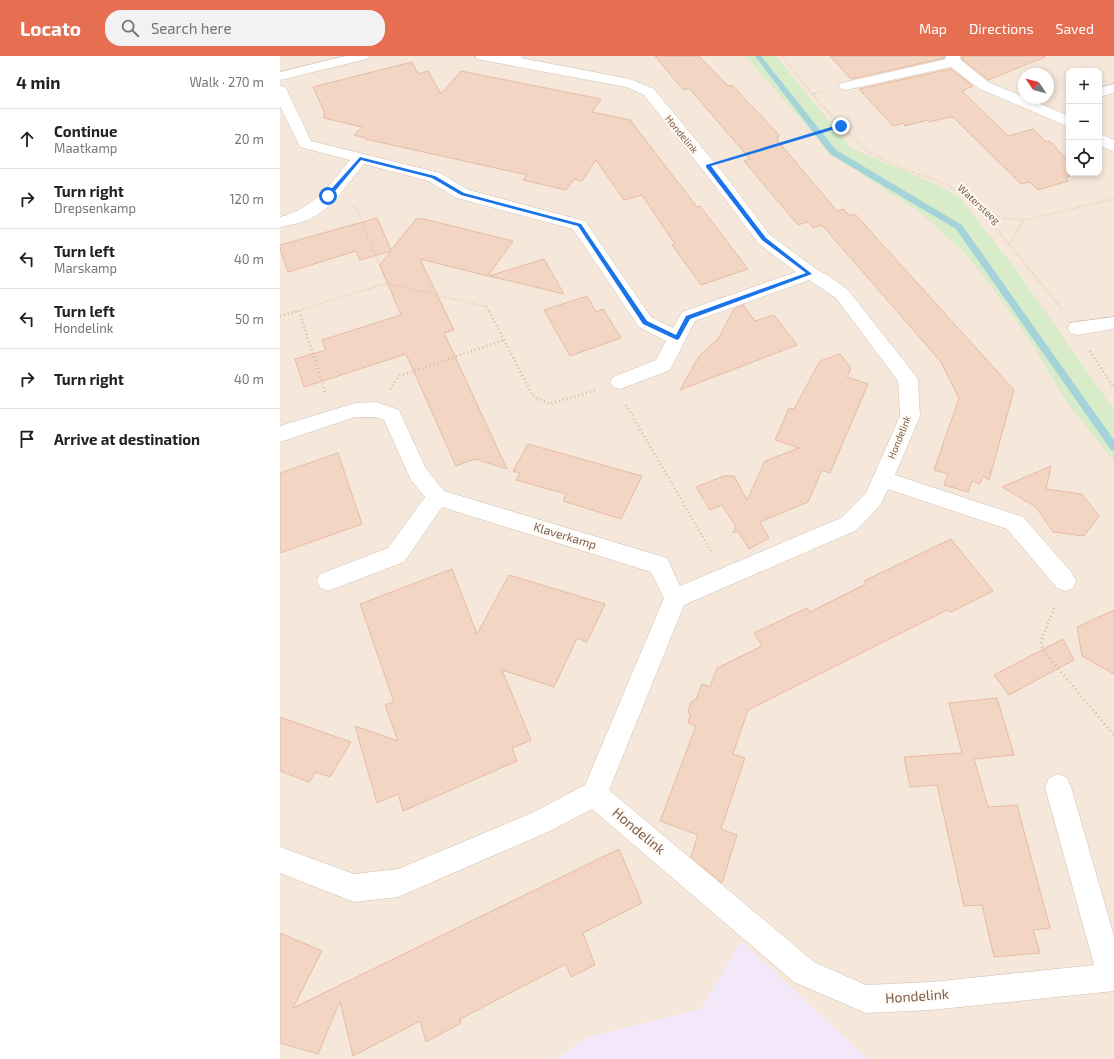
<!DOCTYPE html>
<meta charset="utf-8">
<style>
body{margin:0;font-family:"Exo 2",sans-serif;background:#f2f2f2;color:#222}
.controls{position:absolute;right:12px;top:12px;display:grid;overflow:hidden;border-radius:8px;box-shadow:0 2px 6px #0003}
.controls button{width:36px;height:36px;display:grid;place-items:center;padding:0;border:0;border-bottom:1px solid #e0e0e0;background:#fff;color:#222;font:20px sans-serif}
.compass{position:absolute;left:738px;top:12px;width:36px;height:36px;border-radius:50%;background:#fff;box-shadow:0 2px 6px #0003;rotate:305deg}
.stop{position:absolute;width:12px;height:12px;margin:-9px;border:3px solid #1a73e8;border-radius:50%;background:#fff}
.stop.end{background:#1a73e8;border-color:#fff;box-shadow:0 1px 4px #0008}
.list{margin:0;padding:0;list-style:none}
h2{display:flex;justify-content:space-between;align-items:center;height:52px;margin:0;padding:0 16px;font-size:17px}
h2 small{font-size:13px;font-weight:400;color:#767676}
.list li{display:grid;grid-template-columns:26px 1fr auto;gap:12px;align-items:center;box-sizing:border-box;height:60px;padding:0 16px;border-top:1px solid #e0e0e0}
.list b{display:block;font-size:15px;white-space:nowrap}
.list p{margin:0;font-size:13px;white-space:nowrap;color:#767676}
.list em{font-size:13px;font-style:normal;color:#767676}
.icon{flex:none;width:22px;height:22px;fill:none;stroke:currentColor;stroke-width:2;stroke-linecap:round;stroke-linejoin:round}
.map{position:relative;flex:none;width:834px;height:1003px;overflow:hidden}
header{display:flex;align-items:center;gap:24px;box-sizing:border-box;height:56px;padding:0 20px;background:#e76f51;color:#fff}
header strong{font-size:19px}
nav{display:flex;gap:22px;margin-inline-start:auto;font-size:14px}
.search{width:280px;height:36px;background:#f2f2f2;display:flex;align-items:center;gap:10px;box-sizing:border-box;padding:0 14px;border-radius:16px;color:#767676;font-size:15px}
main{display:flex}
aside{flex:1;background:#fff}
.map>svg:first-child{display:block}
.residential{fill:#f5e8da;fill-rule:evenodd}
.education{fill:#f3e8fa}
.green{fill:#d8ecc9}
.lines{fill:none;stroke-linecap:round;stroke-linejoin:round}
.stream{fill:#a5d3da;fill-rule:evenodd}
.building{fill:#f3d5c3;stroke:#e6bba3}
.street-casing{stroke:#d1beb0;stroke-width:1}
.path-far2{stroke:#d9b8a5;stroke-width:2;stroke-dasharray:0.5 2;stroke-linecap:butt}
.path-far1{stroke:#d9b8a5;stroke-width:2.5;stroke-dasharray:1 3;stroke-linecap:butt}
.path{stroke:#d9b8a5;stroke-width:3;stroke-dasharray:1 3.5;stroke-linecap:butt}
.street{fill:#fff;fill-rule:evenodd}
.route{fill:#1a73e8}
.labels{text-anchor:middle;stroke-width:4;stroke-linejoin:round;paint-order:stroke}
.far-street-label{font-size:10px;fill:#7a5c4d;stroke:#fffaf3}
.street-label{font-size:12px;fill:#7a5c4d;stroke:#fffaf3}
.near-street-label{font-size:14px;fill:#7a5c4d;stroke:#fffaf3}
</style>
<header>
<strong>Locato</strong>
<div class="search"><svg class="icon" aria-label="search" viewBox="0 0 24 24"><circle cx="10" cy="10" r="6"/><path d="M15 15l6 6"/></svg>Search here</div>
<nav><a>Map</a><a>Directions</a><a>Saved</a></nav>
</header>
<main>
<aside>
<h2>4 min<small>Walk · 270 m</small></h2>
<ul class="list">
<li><svg class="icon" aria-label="ahead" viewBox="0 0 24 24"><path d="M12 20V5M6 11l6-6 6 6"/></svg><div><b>Continue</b><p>Maatkamp</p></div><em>20 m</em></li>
<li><svg class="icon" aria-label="right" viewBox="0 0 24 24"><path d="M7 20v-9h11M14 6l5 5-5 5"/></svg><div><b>Turn right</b><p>Drepsenkamp</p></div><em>120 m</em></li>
<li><svg class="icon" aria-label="left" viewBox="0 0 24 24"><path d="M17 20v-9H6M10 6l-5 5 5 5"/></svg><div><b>Turn left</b><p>Marskamp</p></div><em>40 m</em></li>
<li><svg class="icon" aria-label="left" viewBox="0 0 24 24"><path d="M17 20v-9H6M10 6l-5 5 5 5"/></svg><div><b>Turn left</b><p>Hondelink</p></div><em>50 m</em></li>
<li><svg class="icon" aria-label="right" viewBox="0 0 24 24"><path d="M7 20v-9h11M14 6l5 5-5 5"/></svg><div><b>Turn right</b></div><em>40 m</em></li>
<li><svg class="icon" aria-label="arrive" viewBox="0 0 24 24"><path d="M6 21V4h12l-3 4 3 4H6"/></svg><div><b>Arrive at destination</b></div></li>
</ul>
</aside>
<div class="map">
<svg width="834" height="1003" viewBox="0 0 834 1003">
<rect width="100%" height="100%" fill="#fdf6ec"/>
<!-- residential -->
<path class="residential" d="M0,0H834V1003H0ZM789,15H819V117H789ZM744,18H768V42H744Z"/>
<!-- education -->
<polygon class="education" points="461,885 588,1003 276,1003 306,982 421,953"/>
<!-- green -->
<polygon class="green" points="465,0 496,0 571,92 653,127 679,141 737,215 834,354 834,406 787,346 748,282 709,227 685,197 641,157 549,97 544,89"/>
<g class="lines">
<!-- stream -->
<polygon class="stream" points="475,0 481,0 556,94 682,169 834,384 834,395 831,394 676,173 550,98"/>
</g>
<!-- building -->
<g class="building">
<polygon points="375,0 419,0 448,30 452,29 499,79 497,84 557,155 563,153 570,160 575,158 734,334 709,424 703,420 700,428 692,425 688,436 664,429 668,418 654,414 679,342 661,306 542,169 533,172 527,166 518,169 464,105 470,103 409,32 403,34"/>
<polygon points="550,0 664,0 664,2 571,23"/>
<polygon points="682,0 765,0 765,1 708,24 682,3"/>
<polygon points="132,6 138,18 148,15 161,38 181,15 321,43 312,56 350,64 417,151 420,150 468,213 421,229 392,189 395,188 362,139 344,144 316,104 302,125 294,123 286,134 243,124 247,119 85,83 86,82 74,79 82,71 44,62 44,55 33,31"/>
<polygon points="671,13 693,30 682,35 728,80 753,73 766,86 770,85 789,106 789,121 785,122 788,125 758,134 750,126 741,128 674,62 670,61 649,66 647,64 625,70 624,67 613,70 579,33"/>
<polygon points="97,162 111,194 136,163 144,163 233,185 208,220 140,203 174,274 164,277 227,413 195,403 176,410 126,298 24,331 15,303 46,294 42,284 121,259 100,209 111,195 80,204 76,195 8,216 0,193 0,189"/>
<polygon points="264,203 284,238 209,220"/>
<polygon points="307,240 316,256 323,253 341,282 290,300 264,254"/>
<polygon points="463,249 475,265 494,259 517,289 400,334 419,300 438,283 454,253"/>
<polygon points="560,298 571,312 567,321 588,328 550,417 542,414 528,446 480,466 489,482 469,493 458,475 453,477 456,471 442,449 430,454 416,431 444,420 454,420 467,444 485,405 519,392 495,384 509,352 514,353 540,305"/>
<polygon points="248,388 362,420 341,463 283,445 286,438 236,424 240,417 233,415"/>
<polygon points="58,397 82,468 0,497 0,417"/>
<polygon points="771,410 766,433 802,438 819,460 804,480 773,476 756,451 722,431"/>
<polygon points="671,483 713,535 671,556 667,554 468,654 453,698 465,702 441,773 457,779 442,827 411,801 418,779 380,765 416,670 408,667 410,660 408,655 411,646 416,643 422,628 430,631 437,612 482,590 474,577 527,552 530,556 586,528 584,525"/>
<polygon points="172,513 197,578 229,519 325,548 307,586 297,582 274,631 222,614 251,684 232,692 237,705 123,755 118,738 97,747 75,670 118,685 105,649 114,646 80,548"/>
<polygon points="834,554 834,618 802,600 797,571"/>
<polygon points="783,583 794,604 729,639 714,619"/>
<polygon points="717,642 734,699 694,703 708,751 737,749 770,872 753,874 760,897 714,901 702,849 684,850 657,729 630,731 624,701 682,697 669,647"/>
<polygon points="0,661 71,686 50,721 36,716 29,726 0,715"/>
<polygon points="339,793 362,847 303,877 315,909 291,921 286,908 180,963 181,967 146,986 140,965 73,1000 60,945 38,998 0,987 0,877 42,895 13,952"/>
</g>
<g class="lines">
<!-- street casing -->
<g class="street-casing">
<g id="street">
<polygon points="65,0 89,0 87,3 0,24 0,16"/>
<path d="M195,0H243L241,2L350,23L374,33L448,123L490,179L536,213L549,220L568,234L635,319L638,324L640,360L615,419L743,461L793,518L796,525L793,532L785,535L777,532L727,473L608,433L601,448L577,474L404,549L329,734L534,906L586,929L651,926L814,909L765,731L769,722L778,718L787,722L791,731L834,880V935L651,954L586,957L514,926L312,753L270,775L118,841L74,846L0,817V791L74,818L118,813L252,757L305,729L384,542L371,516L162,451L124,506L48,535L40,532L37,525L40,518L108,492L145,441L131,424L104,364L95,361H75L0,386V370L75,347L96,346L119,354L146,413L164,435L387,502L400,530L561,462L586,437L620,360L618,325L556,242L529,224L415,265L390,314L340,333L333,331L330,326L333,321L376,304L386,285L359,271L293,173L177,142L148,125L84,108C68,127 53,152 30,163C20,167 10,169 0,171V161C34,152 49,130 70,104L20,91L0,50V30L5,31L7,34L31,85L160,117L189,134L305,165L371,261L393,272L402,256L516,216L478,187L436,131L364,39L346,31L202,4L197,3Z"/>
<polygon points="666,0 680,0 681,4 708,26 789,60 789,71 698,32 671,11 566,34 561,33 559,30 561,27 566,26 666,3"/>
<polygon points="834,28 834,37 819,41 819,32"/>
<polygon points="819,77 834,84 834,96 819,89"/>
<polygon points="834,261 834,273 797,279 790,277 788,272 790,267"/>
</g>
</g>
<!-- path-far2 -->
<g class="path-far2">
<polyline points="502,0 516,19 561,70 587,95 619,111 668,129 690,146 713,169 783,254"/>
<polyline points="533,38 546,35"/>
<polyline points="454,102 561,70"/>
<polyline points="71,150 77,153 107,227"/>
<polyline points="700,156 723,162 744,164"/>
<polyline points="729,188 744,164 834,143"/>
<polyline points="14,256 107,227 207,251 209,256"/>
</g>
<!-- path-far1 -->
<g class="path-far1">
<polyline points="19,255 46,338"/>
<polyline points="209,255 253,340 270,348 316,334"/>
<polyline points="0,260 17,255"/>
<polyline points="810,295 834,332"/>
<polyline points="110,333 119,320 224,284"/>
<polyline points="346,349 432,497"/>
<polyline points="762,583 775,550"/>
</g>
<!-- path -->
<polyline class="path" points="762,582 761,588 766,598 834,679"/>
<!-- street -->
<use href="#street" class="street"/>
</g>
<!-- route -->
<polygon class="route" points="561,68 562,71 431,110 486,182 532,218 410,263 399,283 397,284 363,268 298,170 181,139 152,122 81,104 50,141 45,140 80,101 155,120 184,137 301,168 367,265 396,279 406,260 526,217 482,184 426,111 426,109"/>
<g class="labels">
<!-- far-street labels -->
<g class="far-street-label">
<text transform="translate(402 78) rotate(51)" y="4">Hondelink</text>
<text transform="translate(699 148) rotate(43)" y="4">Watersteeg</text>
<text transform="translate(619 381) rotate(-68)" y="4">Hondelink</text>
</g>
<!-- street labels -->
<g class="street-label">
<text transform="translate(285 480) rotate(17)" y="4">Klaverkamp</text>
</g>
<!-- near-street labels -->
<g class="near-street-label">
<text transform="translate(359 775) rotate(40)" y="5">Hondelink</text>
<text transform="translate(637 940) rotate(-4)" y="5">Hondelink</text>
</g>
</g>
</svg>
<div class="controls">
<button>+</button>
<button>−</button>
<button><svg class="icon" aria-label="locate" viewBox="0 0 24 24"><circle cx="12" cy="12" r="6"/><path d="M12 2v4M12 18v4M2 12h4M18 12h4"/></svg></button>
</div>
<svg class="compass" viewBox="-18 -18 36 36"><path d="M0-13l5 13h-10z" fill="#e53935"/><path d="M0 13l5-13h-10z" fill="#767676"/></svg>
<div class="stop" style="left:48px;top:140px"></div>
<div class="stop end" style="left:561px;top:70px"></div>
</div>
</main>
